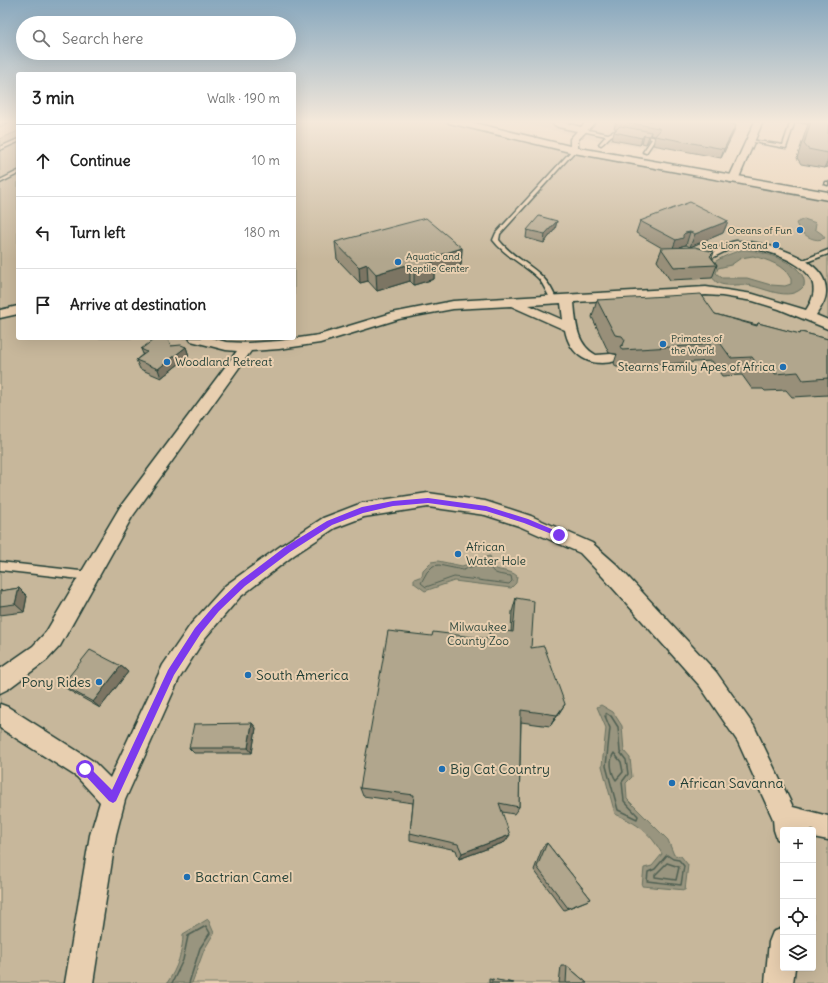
<!DOCTYPE html>
<meta charset="utf-8">
<style>
body{margin:0;font-family:Delius,sans-serif;background:#f2f2f2;color:#222}
.controls{position:absolute;right:12px;bottom:12px;display:grid;overflow:hidden;border-radius:4px;box-shadow:0 4px 16px #0002}
.controls button{width:36px;height:36px;display:grid;place-items:center;padding:0;border:0;border-bottom:1px solid #e0e0e0;background:#fff;color:#222;font:20px sans-serif}
.stop{position:absolute;width:12px;height:12px;margin:-9px;border:3px solid #7c3aed;border-radius:50%;background:#fff}
.stop.end{background:#7c3aed;border-color:#fff;box-shadow:0 1px 4px #0008}
.list{margin:0;padding:0;list-style:none}
h2{display:flex;justify-content:space-between;align-items:center;height:52px;margin:0;padding:0 16px;font-size:17px}
h2 small{font-size:13px;font-weight:400;color:#767676}
.list li{display:grid;grid-template-columns:26px 1fr auto;gap:12px;align-items:center;box-sizing:border-box;height:72px;padding:0 16px;border-top:1px solid #e0e0e0}
.list b{display:block;font-size:15px;white-space:nowrap}
.list em{font-size:13px;font-style:normal;color:#767676}
.icon{flex:none;width:22px;height:22px;fill:none;stroke:currentColor;stroke-width:2;stroke-linecap:round;stroke-linejoin:round}
.map{position:relative;flex:none;width:828px;height:983px;overflow:hidden}
.search{position:absolute;background:#fff;box-shadow:0 4px 16px #0002;left:16px;top:16px;width:280px;height:44px;display:flex;align-items:center;gap:10px;box-sizing:border-box;padding:0 14px;border-radius:22px;color:#767676;font-size:15px}
.panel{position:absolute;background:#fff;box-shadow:0 4px 16px #0002;left:16px;top:72px;width:280px;height:268px;border-radius:4px}
.map>svg:first-child{display:block}
.built{fill:#d4c0a4}
.green{fill:#c7b79b;stroke:#737a68;fill-rule:evenodd}
.water{fill:#99957f;stroke:#687261;fill-rule:evenodd}
.lines{fill:none;stroke-linecap:round;stroke-linejoin:round}
.shore-far1{stroke:#506052;stroke-width:1}
.shore{stroke:#506052;stroke-width:1.5}
.lane-casing{stroke:#1f3d34;stroke-width:3}
.street-casing{stroke:#1f3d34;stroke-width:3}
.primary-casing{stroke:#1f3d34;stroke-width:3}
.lane{fill:#e8cfb0;fill-rule:evenodd}
.street{fill:#e8cfb0;fill-rule:evenodd}
.primary{fill:#e8cfb0;fill-rule:evenodd}
.rail-casing{stroke:#1f3d34;stroke-width:2.5}
.rail{stroke:#e8cfb0;stroke-width:1.5;stroke-dasharray:5;stroke-linecap:butt}
.wall{fill:#988f79;stroke:#1f3d34}
.shaded-wall{fill:#7c7463;stroke:#1f3d34}
.building{fill:#b1a68d;stroke:#1f3d34}
.route{fill:#7c3aed}
.poi-dot{fill:#1f6fb2;stroke:#e8cfb0;stroke-width:1.5}
.labels{text-anchor:middle;stroke-width:4;stroke-linejoin:round;paint-order:stroke}
.far-poi-label{font-size:10px;fill:#1f3d34;stroke:#e8cfb0;text-anchor:end}
.poi-label{font-size:12px;fill:#1f3d34;stroke:#e8cfb0;text-anchor:start}
.park-label{font-size:12px;fill:#30493e;stroke:#e8cfb0}
.near-poi-label{font-size:14px;fill:#1f3d34;stroke:#e8cfb0;text-anchor:start}
</style>
<div class="map">
<svg width="828" height="983" viewBox="0 0 828 983">
<rect width="100%" height="100%" fill="#e8cfb0"/>
<filter id="ink" filterUnits="userSpaceOnUse"><feTurbulence type="fractalNoise" baseFrequency=".025" numOctaves="2"/><feDisplacementMap in="SourceGraphic" scale="8" xChannelSelector="R" yChannelSelector="G"/><feConvolveMatrix kernelMatrix="1 2 1 2 8 2 1 2 1" color-interpolation-filters="sRGB"/></filter>
<g filter="url(#ink)">
<!-- built -->
<polygon class="built" points="511,121 546,121 567,128 587,133 598,121 610,121 667,132 655,150 596,140"/>
<!-- green -->
<path class="green" d="M294,121H440L534,144L602,159L828,200V983H0V139L18,131V338H294ZM783,830H813V968H783Z"/>
<!-- water -->
<g class="water">
<path d="M804,219L816,223L815,229L822,234L825,238C815,243 806,236 799,230L796,223Z"/>
<path d="M742,250C759,250 809,263 804,286C789,304 763,286 746,285C737,284 727,287 718,283C713,280 710,274 706,269C714,260 731,253 742,250ZM753,256C768,260 784,265 791,279V284L785,286L771,285L747,278H722L716,273L718,268L731,265L741,258Z"/>
<path d="M490,556C492,560 492,563 493,566C495,572 510,569 517,576L516,583L511,588L454,581L425,591L414,583V579L422,576L423,570L431,562L438,561L462,566L468,564L481,558Z"/>
<path d="M601,705L613,712L622,726L624,751L630,758L632,777L626,783L627,799L668,840L674,855L681,856L688,865L685,890L642,886L644,868L652,866L662,854C650,832 638,824 615,814L602,766L606,728L597,707Z"/>
<path d="M208,919L214,933L204,950L192,983H167C177,969 183,951 183,934Z"/>
</g>
<g class="lines">
<!-- shore-far1 -->
<g class="shore-far1">
<path d="M487,561C492,575 497,574 511,576L512,581L509,584L454,577L426,587L421,583L427,572L433,566L439,565L463,570Z"/>
<polyline points="606,717 606,713 612,717"/>
</g>
<!-- shore -->
<g class="shore">
<polyline points="605,716 610,728 606,766 618,810 637,819 638,816 624,801 622,782 628,774 626,760 620,752 618,727 611,716"/>
<path d="M614,753L621,762L623,772L616,780C611,773 609,760 614,753Z"/>
<polygon points="667,855 673,859 679,860 684,866 681,885 647,881 648,872 655,869"/>
<polygon points="667,863 679,867 676,880 655,877 655,875"/>
<polyline points="172,983 183,960 188,936 206,926 210,933 200,948 189,983"/>
</g>
<!-- lane casing -->
<g class="lane-casing">
<g id="lane">
<polygon points="791,121 795,121 786,148 748,141 750,140 783,145"/>
<polygon points="795,121 804,121 828,125 828,127"/>
<path d="M583,129L608,134L617,130L627,132C624,133 621,132 617,133C610,134 606,142 601,145L599,144L606,136L582,131Z"/>
<polygon points="640,134 656,138 646,153 643,152 652,139 639,136"/>
<polygon points="18,139 18,142 0,150 0,147"/>
<path d="M573,149L576,150L500,234L499,240C517,264 545,267 556,299L553,301C549,299 544,284 538,278C524,264 506,257 493,240L496,233Z"/>
<polygon points="18,171 18,174 0,183 0,180"/>
<polygon points="826,182 828,182 828,185 825,184"/>
<polygon points="828,250 828,254 801,264 796,263"/>
<polygon points="0,562 89,572 92,573 93,576 92,579 89,580 0,570"/>
</g>
</g>
<!-- street casing -->
<g class="street-casing">
<g id="street">
<polygon points="549,121 559,121 581,127 587,121 596,121 578,140 578,150 574,153 570,150 570,139 577,131 558,127"/>
<polygon points="755,121 763,121 738,180 736,182 730,182 728,180"/>
<path d="M736,241C762,241 828,257 826,292C826,300 821,308 816,315L828,320V329L779,309L753,301L722,296L706,295L574,302C576,323 576,344 596,355L611,354L616,355L618,358L616,361C590,368 570,356 565,330L511,306L453,309L399,319L320,343L279,349L251,351L132,517L60,646L47,660L8,689L0,693V669L33,646L46,632L120,507L237,351L226,350L191,341L189,338H212L226,342L247,343L279,341L319,335L392,313L453,301L706,287L753,294L806,310C812,301 816,292 812,281C805,261 756,245 736,247C723,249 699,273 685,254L687,252C694,250 699,255 706,253C716,250 725,243 736,241ZM561,303L563,320L529,305Z"/>
<polygon points="18,306 18,314 0,318 0,310"/>
<polygon points="428,493 485,501 531,516 592,543 617,565 716,672 754,726 793,807 828,816 828,840 813,837 813,830 783,830 783,841 777,839 774,830 773,819 738,742 700,686 603,577 580,553 519,526 485,515 428,507 364,517 335,528 294,555 240,597 205,638 179,679 125,800 116,835 93,983 65,983 90,835 100,802 77,777 0,728 0,704 8,707 93,761 110,778 163,665 191,624 226,585 282,545 323,518 362,503"/>
<polygon points="783,928 783,968 795,968 793,983 765,983 769,942 773,932"/>
</g>
</g>
<!-- primary casing -->
<g class="primary-casing">
<polygon id="primary" points="448,121 466,121 574,147 828,192 828,200 574,153 449,123"/>
</g>
<!-- lane -->
<use href="#lane" class="lane"/>
<!-- street -->
<use href="#street" class="street"/>
<!-- primary -->
<use href="#primary" class="primary"/>
<!-- rail casing -->
<g class="rail-casing">
<polyline id="rail" points="0,126 11,121"/>
</g>
<!-- rail -->
<use href="#rail" class="rail"/>
</g>
<!-- wall -->
<g class="wall">
<polygon points="616,121 729,121 727,124 733,134 721,158 653,145 655,136 650,135 649,140 646,144 642,143 640,145 612,140 614,132 617,129 614,128"/>
<polygon points="810,121 828,121 828,167 824,168 801,164 797,158 807,127"/>
<polygon points="557,221 555,229 544,243 526,238 527,230"/>
<polygon points="640,221 728,221 723,233 690,247 686,245 681,246 680,247 714,252 712,258 717,265 712,278 670,280 657,261 662,248 636,233"/>
<polygon points="335,242 462,248 461,265 434,273 434,279 414,285 410,281 377,291 368,281 360,283 337,259"/>
<polygon points="597,300 715,314 757,325 758,323 799,334 801,332 828,339 828,395 792,397 786,390 765,391 763,389 752,389 742,375 722,376 712,361 616,367 614,363 617,354 616,354 609,353 592,317"/>
<polygon points="171,346 186,347 189,356 161,378 140,369 136,360 143,354 141,349"/>
<polygon points="19,588 27,596 24,612 0,615 0,591"/>
<polygon points="516,598 531,648 558,715 550,726 521,722 519,807 514,814 502,812 505,842 459,859 456,850 410,840 410,833 413,803 363,796 360,788 432,636 488,639 490,629 511,632 512,612"/>
<polygon points="121,666 128,672 100,708 70,691 62,685"/>
<polygon points="252,723 256,728 252,753 194,753 189,748"/>
<polygon points="547,843 591,899 564,910 534,870 543,846"/>
<polygon points="561,966 567,966 587,983 559,983"/>
<polygon points="489,979 514,983 489,983"/>
</g>
<!-- shaded-wall -->
<g class="shaded-wall">
<polygon points="727,121 729,121 722,132 725,123"/>
<polygon points="736,125 733,134 721,158 724,149"/>
<polygon points="651,132 649,140 646,144 649,136"/>
<polygon points="644,135 642,143 640,145 642,138"/>
<polygon points="828,160 828,167 824,168"/>
<polygon points="557,221 555,229 544,243 545,234"/>
<polygon points="728,221 723,233 690,247 695,234"/>
<polygon points="690,232 686,245 681,246 678,251 671,253 676,240 685,233"/>
<polygon points="462,248 461,265 434,273 434,279 414,285 414,268 430,258"/>
<polygon points="367,264 368,281 360,283 359,267"/>
<polygon points="410,264 410,281 377,291 376,274"/>
<polygon points="186,347 189,356 161,378 158,369"/>
<polygon points="19,588 27,596 24,612 15,604"/>
<polygon points="121,666 128,672 100,708 93,702"/>
<polygon points="565,704 558,715 550,726 557,715"/>
<polygon points="252,723 256,728 252,753 248,748"/>
<polygon points="510,835 505,842 459,859 462,853"/>
</g>
<!-- building -->
<g class="building">
<polygon points="620,121 727,121 725,123 736,125 724,149 655,136 660,130 659,128"/>
<polygon points="811,121 828,121 828,153 808,149 804,144"/>
<polygon points="620,126 651,132 649,136 644,135 642,138 614,132"/>
<polygon points="690,202 728,221 695,234 690,232 685,233 683,235 683,238 676,240 640,221"/>
<polygon points="539,216 557,221 545,234 527,230"/>
<polygon points="426,218 462,248 430,258 434,262 414,268 410,264 376,274 367,264 359,267 335,242"/>
<polygon points="695,247 714,252 710,256 717,265 674,267 661,248"/>
<polygon points="701,294 715,314 757,326 758,323 800,334 801,332 828,339 828,378 803,380 798,372 775,374 774,371 763,372 752,357 731,358 721,344 622,350 620,346 623,345 625,340 622,336 615,335 597,300"/>
<polygon points="156,338 163,338 168,340 171,346 181,345 186,347 158,369 136,360 147,352 141,349"/>
<polygon points="19,588 15,604 0,606 0,591"/>
<polygon points="516,598 534,601 531,648 544,646 565,704 557,715 521,710 519,807 499,803 510,835 462,853 458,844 410,833 414,795 360,788 388,631 432,636 433,632 489,639 490,629 513,632"/>
<polygon points="90,650 121,666 93,702 62,685"/>
<polygon points="252,723 248,748 189,748 194,724"/>
<polygon points="547,843 591,899 568,908 537,867"/>
<polygon points="567,966 587,983 566,983"/>
<polygon points="492,979 513,983 492,983"/>
</g>
</g>
<!-- sky -->
<linearGradient id="sky" x2="0" y2="1"><stop stop-color="#88a8be"/><stop offset="0.47" stop-color="#f5e9db"/><stop offset="1" stop-color="#f5e9db" stop-opacity="0"/></linearGradient>
<rect width="828" height="259" fill="url(#sky)"/>
<!-- route -->
<polygon class="route" points="428,498 486,506 528,519 561,533 562,535 559,537 524,523 486,511 428,503 393,506 363,513 332,525 290,552 245,586 219,611 201,633 174,675 116,801 113,803 109,801 82,772 81,769 82,766 85,765 88,766 112,790 168,670 195,628 213,607 240,581 285,547 327,521 362,507 393,501"/>
<!-- markers -->
<g class="poi-dot">
<circle cx="800" cy="230" r="4"/>
<circle cx="776" cy="245" r="4"/>
<circle cx="398" cy="262" r="4"/>
<circle cx="663" cy="344" r="4"/>
<circle cx="167" cy="362" r="4"/>
<circle cx="783" cy="367" r="4"/>
<circle cx="458" cy="554" r="4"/>
<circle cx="248" cy="675" r="4"/>
<circle cx="99" cy="682" r="4"/>
<circle cx="442" cy="769" r="4"/>
<circle cx="672" cy="783" r="4"/>
<circle cx="187" cy="877" r="4"/>
</g>
<g class="labels">
<!-- far-poi labels -->
<g class="far-poi-label">
<text x="792" y="234">Oceans of Fun</text>
<text x="768" y="249">Sea Lion Stand</text>
<text x="406" y="260" text-anchor="start">Aquatic and<tspan x="406" dy="12">Reptile Center</tspan></text>
<text x="671" y="342" text-anchor="start">Primates of<tspan x="671" dy="12">the World</tspan></text>
</g>
<!-- poi labels -->
<g class="poi-label">
<text x="175" y="366">Woodland Retreat</text>
<text x="775" y="371" text-anchor="end">Stearns Family Apes of Africa</text>
<text x="466" y="551">African<tspan x="466" dy="14">Water Hole</tspan></text>
</g>
<!-- park labels -->
<g class="park-label">
<text x="478" y="631">Milwaukee<tspan x="478" dy="14">County Zoo</tspan></text>
</g>
<!-- near-poi labels -->
<g class="near-poi-label">
<text x="256" y="680">South America</text>
<text x="91" y="687" text-anchor="end">Pony Rides</text>
<text x="450" y="774">Big Cat Country</text>
<text x="680" y="788">African Savanna</text>
<text x="195" y="882">Bactrian Camel</text>
</g>
</g>
</svg>
<div class="controls">
<button>+</button>
<button>−</button>
<button><svg class="icon" aria-label="locate" viewBox="0 0 24 24"><circle cx="12" cy="12" r="6"/><path d="M12 2v4M12 18v4M2 12h4M18 12h4"/></svg></button>
<button><svg class="icon" aria-label="layers" viewBox="0 0 24 24"><path d="M12 4l9 5-9 5-9-5zM3 14l9 5 9-5"/></svg></button>
</div>
<div class="stop" style="left:85px;top:769px"></div>
<div class="stop end" style="left:559px;top:535px"></div>
<div class="search"><svg class="icon" aria-label="search" viewBox="0 0 24 24"><circle cx="10" cy="10" r="6"/><path d="M15 15l6 6"/></svg>Search here</div>
<section class="panel">
<h2>3 min<small>Walk · 190 m</small></h2>
<ul class="list">
<li><svg class="icon" aria-label="ahead" viewBox="0 0 24 24"><path d="M12 20V5M6 11l6-6 6 6"/></svg><div><b>Continue</b></div><em>10 m</em></li>
<li><svg class="icon" aria-label="left" viewBox="0 0 24 24"><path d="M17 20v-9H6M10 6l-5 5 5 5"/></svg><div><b>Turn left</b></div><em>180 m</em></li>
<li><svg class="icon" aria-label="arrive" viewBox="0 0 24 24"><path d="M6 21V4h12l-3 4 3 4H6"/></svg><div><b>Arrive at destination</b></div></li>
</ul>
</section>
</div>
